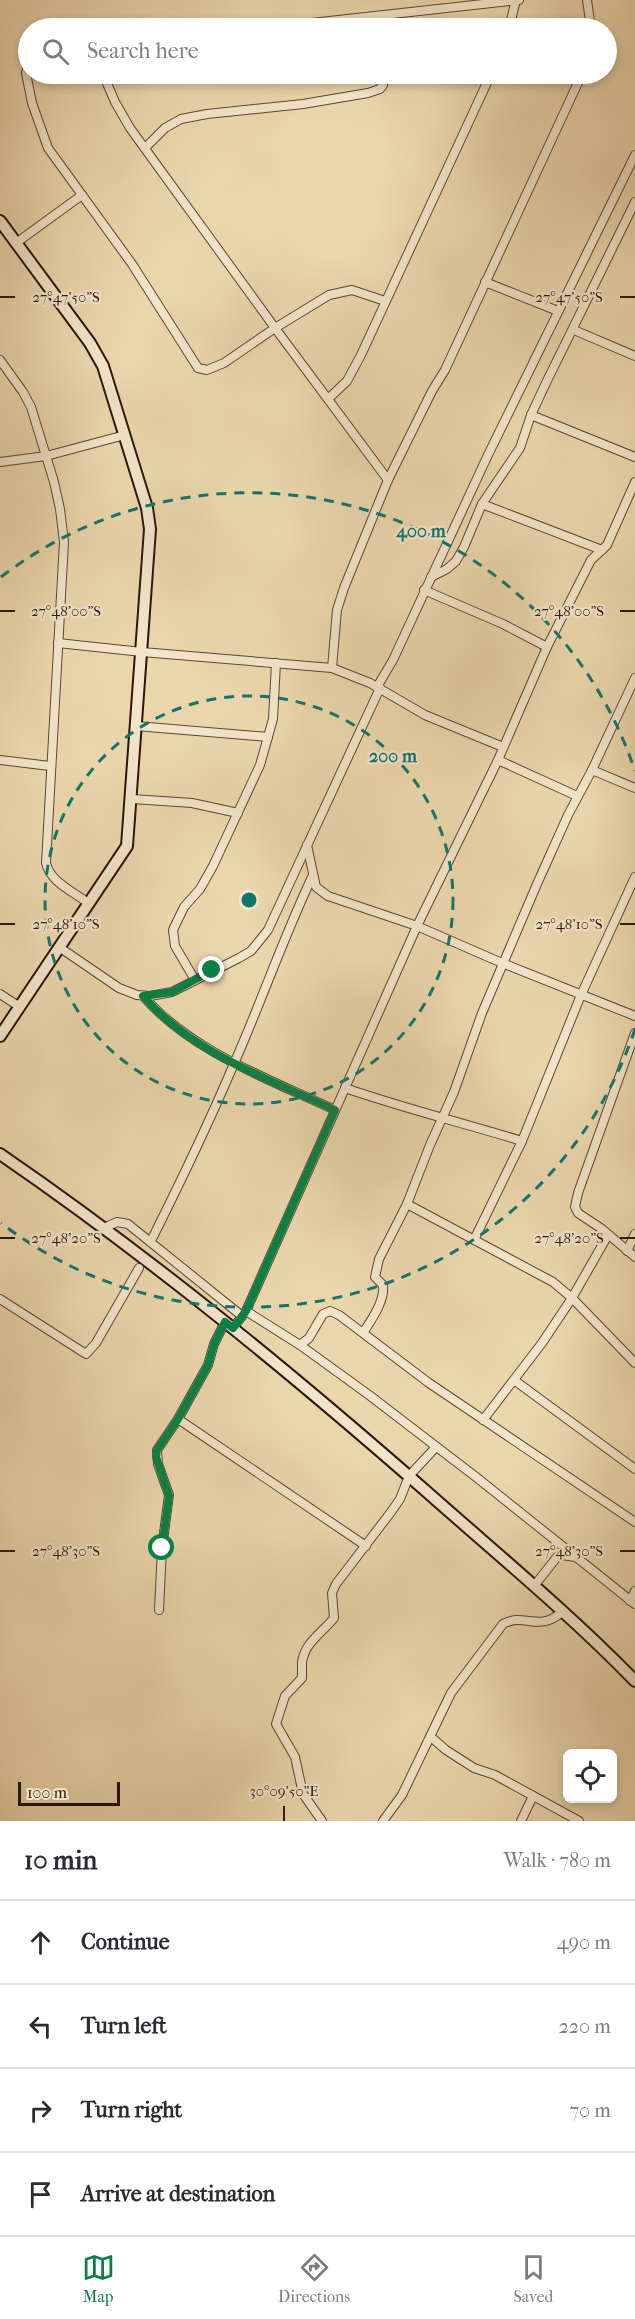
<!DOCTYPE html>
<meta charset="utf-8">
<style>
body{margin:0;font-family:"IM FELL French Canon",serif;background:#f2f2f3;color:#2b2b33}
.controls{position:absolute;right:18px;bottom:18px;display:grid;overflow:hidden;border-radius:9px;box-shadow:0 3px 9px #0003}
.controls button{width:54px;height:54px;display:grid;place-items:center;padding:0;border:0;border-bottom:2px solid #e1e1e2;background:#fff;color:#2b2b33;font:30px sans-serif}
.scale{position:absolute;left:18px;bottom:15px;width:102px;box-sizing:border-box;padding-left:6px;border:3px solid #2b1609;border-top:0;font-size:16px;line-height:21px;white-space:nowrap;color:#2b1609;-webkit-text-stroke:4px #f2e4c9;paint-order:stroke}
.stop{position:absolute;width:18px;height:18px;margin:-14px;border:4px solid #0b8043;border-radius:50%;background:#fff}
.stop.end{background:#0b8043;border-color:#fff;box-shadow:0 2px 6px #0008}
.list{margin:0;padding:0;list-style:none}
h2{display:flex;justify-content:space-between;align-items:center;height:78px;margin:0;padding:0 24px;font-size:26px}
h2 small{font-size:20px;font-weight:400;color:#7c7c81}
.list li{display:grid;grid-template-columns:39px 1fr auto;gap:18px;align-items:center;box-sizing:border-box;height:84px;padding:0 24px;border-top:2px solid #e1e1e2}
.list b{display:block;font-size:22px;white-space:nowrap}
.list em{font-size:20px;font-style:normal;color:#7c7c81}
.icon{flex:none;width:33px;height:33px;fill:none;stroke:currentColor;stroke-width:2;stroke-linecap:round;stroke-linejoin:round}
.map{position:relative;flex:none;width:635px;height:1821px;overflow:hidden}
.search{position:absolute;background:#fff;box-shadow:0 3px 9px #0003;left:18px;right:18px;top:18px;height:66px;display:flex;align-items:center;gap:15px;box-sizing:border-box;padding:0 21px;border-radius:33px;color:#7c7c81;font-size:22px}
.sheet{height:414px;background:#fff}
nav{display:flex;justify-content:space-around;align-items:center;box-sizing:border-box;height:84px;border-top:2px solid #e1e1e2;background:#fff;font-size:16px;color:#7c7c81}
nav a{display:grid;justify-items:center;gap:3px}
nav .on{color:#0b8043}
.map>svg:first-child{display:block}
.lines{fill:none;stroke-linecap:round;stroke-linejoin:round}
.street-casing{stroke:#5b4632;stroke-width:10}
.secondary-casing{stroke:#2b1609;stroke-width:14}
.street{stroke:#f2e4c9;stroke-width:8}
.secondary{stroke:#f2e4c9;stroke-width:10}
.route{stroke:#0b8043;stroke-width:8}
.ticks{fill:none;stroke:#2b1609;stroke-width:2}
.ring{fill:none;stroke:#0f766e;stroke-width:3;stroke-dasharray:10 8}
.ticks-label{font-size:15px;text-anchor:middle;fill:#2b1609;stroke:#f2e4c9;stroke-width:4.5;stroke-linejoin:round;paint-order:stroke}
.centre{fill:#0f766e;stroke:#f2e4c9;stroke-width:3}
.ring-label{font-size:18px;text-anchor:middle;font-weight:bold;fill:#0f766e;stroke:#f2e4c9;stroke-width:4.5;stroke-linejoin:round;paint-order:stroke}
</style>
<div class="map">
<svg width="635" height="1821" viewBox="0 0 635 1821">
<rect width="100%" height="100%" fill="#ebd6ac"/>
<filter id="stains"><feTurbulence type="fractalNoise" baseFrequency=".00333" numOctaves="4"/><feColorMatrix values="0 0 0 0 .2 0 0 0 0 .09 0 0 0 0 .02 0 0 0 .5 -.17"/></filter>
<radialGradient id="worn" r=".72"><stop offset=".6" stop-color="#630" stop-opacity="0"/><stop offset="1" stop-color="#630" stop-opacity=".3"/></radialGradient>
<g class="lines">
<!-- street casing -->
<g class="street-casing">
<g id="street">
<polyline points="587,0 591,28"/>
<polyline points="379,16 380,28"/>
<polyline points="266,28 519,0"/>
<polyline points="509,28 516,0"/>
<polyline points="28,65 26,73 32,103 48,148 132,264 198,368 207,370 224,363 275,328 329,295 352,290 385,301"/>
<polyline points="103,74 115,102 130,128 275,328 388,480"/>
<polyline points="145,148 165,128 181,119 207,114 303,104 368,93 380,89 383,85 385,74"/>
<polyline points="16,243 82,195"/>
<polyline points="485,282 558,311"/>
<polyline points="574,330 635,356"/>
<path d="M0,360L23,392L31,407L54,482L60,509L64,542L46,863C50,882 74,892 88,903"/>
<polyline points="328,399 347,381 361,355 491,74"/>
<polyline points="531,415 635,457"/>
<polyline points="0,462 46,456 125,435"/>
<polyline points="482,504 602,550"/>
<polyline points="431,577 447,569 456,561 464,547 482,504 520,448 531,415 545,385 635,202"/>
<polyline points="424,590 503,624 547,647"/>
<polyline points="58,643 142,652 332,668 370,683 425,715 503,747"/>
<polyline points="332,668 337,610 344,588 388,480 432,391 445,370 582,74"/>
<polyline points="377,687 393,660 487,457 635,155"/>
<polyline points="136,726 268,737"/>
<polyline points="0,760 50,766"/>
<polyline points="498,760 577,796"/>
<polyline points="592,770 635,788"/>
<polyline points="132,799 192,803 238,813"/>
<polyline points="307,845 316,887 328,896 417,926 502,963 635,1016"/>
<polyline points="59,947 119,988 137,995 150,996 172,992 239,958 251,951 268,930 380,688"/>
<polyline points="195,980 175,946 173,930 184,907 200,889 213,866 260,765 273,719 276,663"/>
<polyline points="0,994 20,1007"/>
<path d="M143,996C192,1052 269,1079 335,1110"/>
<polyline points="635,1033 578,1193 575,1207 578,1213 602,1229 635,1257"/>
<path d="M345,1088C403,1108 463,1123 522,1141"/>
<polyline points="407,1204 553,1282 572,1298 635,1363"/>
<polyline points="104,1228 117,1222 128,1224 242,1316"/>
<polyline points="474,1240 522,1141 581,995 635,877"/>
<path d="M151,1241C180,1183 208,1125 233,1066C261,1003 283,938 313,875"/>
<polyline points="627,1251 635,1234"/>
<polyline points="0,1299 86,1354 96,1343 139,1268"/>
<polyline points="246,1311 300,1345 369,1395 476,1477 635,1604"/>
<polyline points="233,1328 246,1311 417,926 498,760 547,647 591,560 607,545 635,482"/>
<path d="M363,1333C372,1319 385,1301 383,1285L375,1277L379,1259L407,1204L430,1145L454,1092L482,1013L537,884L568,815L592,770L635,678"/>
<polyline points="300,1345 309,1338 323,1314 330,1311 339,1315 429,1383 635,1522"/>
<polyline points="514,1380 635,1469"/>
<polyline points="178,1419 366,1546"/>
<polyline points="483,1420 542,1343 572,1298 608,1235"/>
<polyline points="534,1586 557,1557 562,1555 575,1557"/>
<polyline points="630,1601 635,1591"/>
<polyline points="159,1610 162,1548 169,1495 158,1464 157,1450 178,1419 208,1365 214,1344 225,1322"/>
<polyline points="431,1737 446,1750 474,1768 495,1775 579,1821"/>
<path d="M322,1821L303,1794L295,1757L276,1724L285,1696L302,1678C302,1672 302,1667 302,1662C305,1642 322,1633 334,1618L332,1593L336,1584L391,1512L400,1499L409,1476L436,1447"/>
<path d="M383,1821L402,1795L451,1693L503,1624C525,1612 538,1633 562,1612"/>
<polyline points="521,1821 533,1796"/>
</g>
</g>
<!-- secondary casing -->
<g class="secondary-casing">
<g id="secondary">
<polyline points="0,221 90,343 103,366 147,508 150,529 127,846 0,1036"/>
<path d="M0,1154C150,1257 290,1372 427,1492C497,1554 570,1614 635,1681"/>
</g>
</g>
<!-- street -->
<use href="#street" class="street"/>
<!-- secondary -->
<use href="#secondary" class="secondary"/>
</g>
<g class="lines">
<!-- route -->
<path class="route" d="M162,1548L169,1496L156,1457L157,1450L178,1419L208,1365L214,1344L225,1322L233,1328L246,1311L335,1110C269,1079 192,1053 143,996L172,992L212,970"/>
</g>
<!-- ticks -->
<path class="ticks" d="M0,297H15M620,297H635M0,611H15M620,611H635M0,924H15M620,924H635M0,1238H15M620,1238H635M0,1551H15M620,1551H635M284,1806V1821"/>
<!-- distance rings -->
<g class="ring">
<circle cx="249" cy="900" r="204"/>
<path d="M635 1029A407 407 0 0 1 1 1223M1 577A407 407 0 0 1 635 771"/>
</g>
<g class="ticks-label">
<text x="66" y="302">27°47'50"S</text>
<text x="569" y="302">27°47'50"S</text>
<text x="66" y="616">27°48'00"S</text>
<text x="569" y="616">27°48'00"S</text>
<text x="66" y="929">27°48'10"S</text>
<text x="569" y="929">27°48'10"S</text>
<text x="66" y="1243">27°48'20"S</text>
<text x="569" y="1243">27°48'20"S</text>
<text x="66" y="1556">27°48'30"S</text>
<text x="569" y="1556">27°48'30"S</text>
<text x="284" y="1796">30°09'50"E</text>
</g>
<circle cx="249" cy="900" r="9" class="centre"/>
<g class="ring-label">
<text x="421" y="537">400 m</text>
<text x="393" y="762">200 m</text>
</g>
<rect width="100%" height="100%" filter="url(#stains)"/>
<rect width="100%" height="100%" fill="url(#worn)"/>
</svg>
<div class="controls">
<button><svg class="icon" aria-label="locate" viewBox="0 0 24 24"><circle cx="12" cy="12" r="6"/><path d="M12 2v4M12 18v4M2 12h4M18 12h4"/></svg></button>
</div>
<div class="scale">100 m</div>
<div class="stop" style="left:162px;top:1548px"></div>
<div class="stop end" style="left:212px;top:970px"></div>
<div class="search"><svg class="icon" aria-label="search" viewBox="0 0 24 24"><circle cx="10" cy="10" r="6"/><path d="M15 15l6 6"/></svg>Search here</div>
</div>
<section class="sheet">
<h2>10 min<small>Walk · 780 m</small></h2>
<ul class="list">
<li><svg class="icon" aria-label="ahead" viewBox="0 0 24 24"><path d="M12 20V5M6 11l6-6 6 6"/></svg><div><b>Continue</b></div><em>490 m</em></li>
<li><svg class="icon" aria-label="left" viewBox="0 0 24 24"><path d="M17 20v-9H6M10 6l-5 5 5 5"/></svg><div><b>Turn left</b></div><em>220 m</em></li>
<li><svg class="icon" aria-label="right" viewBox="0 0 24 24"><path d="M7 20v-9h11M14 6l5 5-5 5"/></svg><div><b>Turn right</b></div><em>70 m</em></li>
<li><svg class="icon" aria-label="arrive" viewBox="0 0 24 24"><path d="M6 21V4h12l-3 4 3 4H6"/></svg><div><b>Arrive at destination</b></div></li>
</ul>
</section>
<nav>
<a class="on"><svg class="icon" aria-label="map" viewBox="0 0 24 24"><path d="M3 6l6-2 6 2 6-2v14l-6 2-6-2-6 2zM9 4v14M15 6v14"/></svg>Map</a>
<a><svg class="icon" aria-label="directions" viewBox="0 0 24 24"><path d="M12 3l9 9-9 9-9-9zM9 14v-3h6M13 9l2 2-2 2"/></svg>Directions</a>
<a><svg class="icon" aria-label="saved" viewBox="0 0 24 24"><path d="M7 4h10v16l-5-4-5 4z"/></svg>Saved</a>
</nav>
